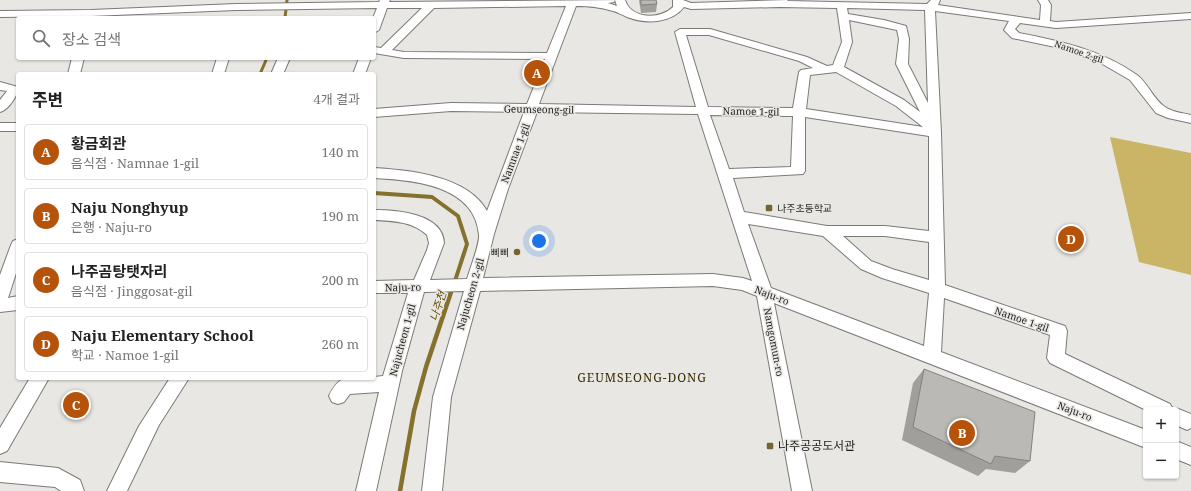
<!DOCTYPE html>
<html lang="ko">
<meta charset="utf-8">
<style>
body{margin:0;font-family:"Noto Serif","Noto Sans KR",serif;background:#f2f2f2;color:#222}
.controls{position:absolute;right:12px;bottom:12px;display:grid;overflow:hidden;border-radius:4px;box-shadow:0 1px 3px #0004}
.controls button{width:36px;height:36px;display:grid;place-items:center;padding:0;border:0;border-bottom:1px solid #e0e0e0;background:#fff;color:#222;font:20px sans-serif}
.you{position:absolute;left:539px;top:241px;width:14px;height:14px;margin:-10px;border:3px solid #fff;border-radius:50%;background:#1a73e8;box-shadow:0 0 0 6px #1a73e833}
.badge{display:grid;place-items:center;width:26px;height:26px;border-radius:50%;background:#b45309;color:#fff;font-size:13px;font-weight:700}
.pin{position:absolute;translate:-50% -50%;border:2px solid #fff;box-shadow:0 1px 4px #0006}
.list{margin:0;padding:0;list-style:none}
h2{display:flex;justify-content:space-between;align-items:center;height:52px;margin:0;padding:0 16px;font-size:17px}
h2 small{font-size:13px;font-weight:400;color:#767676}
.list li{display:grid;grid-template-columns:26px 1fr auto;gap:12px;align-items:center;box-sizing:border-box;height:56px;margin:0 8px 8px;padding:0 8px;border:1px solid #e0e0e0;border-radius:4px}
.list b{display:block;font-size:15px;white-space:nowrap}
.list p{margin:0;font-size:13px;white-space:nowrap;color:#767676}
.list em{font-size:13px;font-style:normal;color:#767676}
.icon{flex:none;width:22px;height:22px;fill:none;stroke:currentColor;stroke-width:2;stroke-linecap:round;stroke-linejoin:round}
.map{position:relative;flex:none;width:1191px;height:491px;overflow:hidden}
.search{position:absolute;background:#fff;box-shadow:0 1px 3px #0004;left:16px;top:16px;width:360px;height:44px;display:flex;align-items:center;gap:10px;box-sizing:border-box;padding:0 14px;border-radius:4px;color:#767676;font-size:15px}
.panel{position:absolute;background:#fff;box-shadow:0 1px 3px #0004;left:16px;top:72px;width:360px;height:308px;border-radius:4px}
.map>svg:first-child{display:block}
.green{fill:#cab465}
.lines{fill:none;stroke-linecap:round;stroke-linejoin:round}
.stream-far2{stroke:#83712c;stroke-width:3}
.stream-far1{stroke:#83712c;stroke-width:4}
.stream{stroke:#83712c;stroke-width:4.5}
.minor-casing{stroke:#7b7a76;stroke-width:2}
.minor{fill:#fff;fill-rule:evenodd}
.wall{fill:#a09f9c}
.building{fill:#bab9b5;stroke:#82827f}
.poi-dot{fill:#736533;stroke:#e8e7e3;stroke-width:1.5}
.labels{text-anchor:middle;stroke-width:3;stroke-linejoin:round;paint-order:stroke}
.far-street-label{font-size:9px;fill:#201f1e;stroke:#e8e7e3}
.street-label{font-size:10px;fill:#201f1e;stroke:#e8e7e3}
.poi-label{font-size:10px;fill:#201f1e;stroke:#e8e7e3;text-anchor:start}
.water-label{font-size:11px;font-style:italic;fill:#5f4d00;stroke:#e8e7e3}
.quarter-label{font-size:12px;letter-spacing:1px;fill:#362b00;stroke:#e8e7e3}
.near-poi-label{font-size:12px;fill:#201f1e;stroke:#e8e7e3;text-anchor:start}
</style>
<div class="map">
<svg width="1191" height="491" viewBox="0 0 1191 491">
<rect width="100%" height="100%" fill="#e8e7e3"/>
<!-- green -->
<polygon class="green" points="1110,137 1191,153 1191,275 1139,262"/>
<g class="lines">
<!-- stream-far2 -->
<g class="stream-far2">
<polyline points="285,18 287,0"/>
<polyline points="260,74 267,58"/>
</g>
<!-- stream-far1 -->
<polyline class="stream-far1" points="374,193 432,197 458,216 467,244 452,290"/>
<!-- stream -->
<polyline class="stream" points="400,491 414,411 426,367 452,289"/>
<!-- minor casing -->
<g class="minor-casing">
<g id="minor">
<path d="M380,0H390L389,2L625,0C631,19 660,20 673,7V0H683L691,3L788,0L787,1L927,4L931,0H940L938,5L1040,20L1041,5L1038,0H1048L1051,5L1050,21L1056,22L1191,13V19L1056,28L1020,23L1015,29L1019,33C1060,41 1102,50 1137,75C1148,83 1153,99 1165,107C1172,112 1183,113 1191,115V123L1168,118L1156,113L1130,80L1099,62L1060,48L1012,38L1004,30L1009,21L935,11L941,133L945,285L1065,326L1067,331L1065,354L1170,404L1173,409L1176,408L1191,414V428L1187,430L1176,425V410H1146L1050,363L1047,358L1050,335L944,298L941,352L1146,430V448L774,303L812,491H792L757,296L742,290L713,286L480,291L451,397L442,491H422L433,397L464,291L424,292L402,371L376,491H356L379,392L350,394L344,402L338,404L332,402L329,396C340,372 351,378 374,378V377L383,376L408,293H374V281L414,280L427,250L429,243L427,235C412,221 393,221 374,220V210C395,210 443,213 444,243L430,280L467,279C470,269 480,243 479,235C475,185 413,180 374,178V168C410,170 468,176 487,211L524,112L451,111L374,117V109L451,103L527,104L545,59L404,58L374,53V47L381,48L422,8H387L379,30L374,33L373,18L377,8L236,10L91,16L0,17V11L91,10L236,4L379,2ZM615,0L617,6L608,3L614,2ZM566,6L547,53L404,52L392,50L434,8ZM576,6C589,6 600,7 613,11C618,12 622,15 627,17C645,24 671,24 684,7L691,9L780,7L837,8L842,42L833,65L827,66L807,57L710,29H680L675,32L696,107L539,104ZM847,8L925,10L928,103L908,64L909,39L906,26L884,20L848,14ZM849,20L897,30L899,39L896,64L920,112L904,100L844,67L852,42ZM686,35H709L799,61L813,68L801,70L799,72L793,108L708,107ZM836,72L896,106L923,127L806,109L810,75ZM537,112L698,114L752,281L743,278L713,274L483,278L494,234L508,189ZM710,115L793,116L791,167L729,169ZM805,117L929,136V231L885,226H827L744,212L733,178L803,174L805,171ZM748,224L823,236L861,269L882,278L929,293L924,346L771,288ZM843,236H885L929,242V280L892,269L871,261Z"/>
<polygon points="72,58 84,58 80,74 68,74"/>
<polygon points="217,58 229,58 224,74 212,74"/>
<polygon points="278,58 290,58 283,74 271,74"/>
<polygon points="359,58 371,58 365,74 353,74"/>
<path d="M0,82L18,87C18,96 8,110 0,112V100L7,91L0,90Z"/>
<rect x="0" y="123" width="18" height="8"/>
<polygon points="18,239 18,267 8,298 18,296 18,310 0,312 0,275 11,245 13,241"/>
<polygon points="30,378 49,378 7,451 0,454 0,428"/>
<polygon points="170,378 189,378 159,425 127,491 107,491 139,426"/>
<polygon points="1176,441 1191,447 1191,465 1176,459"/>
<polygon points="0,462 58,468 80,480 84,491 61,491 55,487 0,482"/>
</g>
</g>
<!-- minor -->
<use href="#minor" class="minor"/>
</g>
<!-- wall -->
<g class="wall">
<polygon points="639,0 656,0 657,4 656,12 641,13"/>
<polygon points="924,369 1030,461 1015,473 986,469 978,476 902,440 913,383"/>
</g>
<!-- building -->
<g class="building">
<polygon points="641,0 656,0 657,4 641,5"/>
<polygon points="924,369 1035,412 1030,461 995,456 991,464 913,427"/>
</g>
<!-- markers -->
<g class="poi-dot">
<rect x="765" y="204" width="8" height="8" rx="2"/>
<circle cx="517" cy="252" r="4"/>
<rect x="766" y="442" width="8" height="8" rx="2"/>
</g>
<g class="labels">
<!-- far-street labels -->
<g class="far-street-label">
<text transform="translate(1079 52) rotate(19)" y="3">Namoe 2-gil</text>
</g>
<!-- street labels -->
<g class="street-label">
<text transform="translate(539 109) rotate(1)" y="4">Geumseong-gil</text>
<text transform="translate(751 111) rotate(1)" y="4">Namoe 1-gil</text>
<text transform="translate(515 153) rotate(-69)" y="4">Namnae 1-gil</text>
<text transform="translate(403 287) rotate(-1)" y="4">Naju-ro</text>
<text transform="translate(470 294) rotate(-74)" y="4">Najucheon 2-gil</text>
<text transform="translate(772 295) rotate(21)" y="4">Naju-ro</text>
<text transform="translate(1022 319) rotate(19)" y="4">Namoe 1-gil</text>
<text transform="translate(402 340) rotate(-75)" y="4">Najucheon 1-gil</text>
<text transform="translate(774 342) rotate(79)" y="4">Namgomun-ro</text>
<text transform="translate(1075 411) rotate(21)" y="4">Naju-ro</text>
</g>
<!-- poi labels -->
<g class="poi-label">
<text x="777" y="212">나주초등학교</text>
<text x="509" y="256" text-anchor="end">삐삐</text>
</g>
<!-- water labels -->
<g class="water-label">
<text transform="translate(438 306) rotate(-72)" y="4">나주천</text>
</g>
<!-- quarter labels -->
<g class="quarter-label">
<text x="642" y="382">GEUMSEONG-DONG</text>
</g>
<!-- near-poi labels -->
<g class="near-poi-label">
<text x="778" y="450">나주공공도서관</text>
</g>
</g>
</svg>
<div class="controls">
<button>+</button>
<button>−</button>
</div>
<div class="you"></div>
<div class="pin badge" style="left:537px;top:73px">A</div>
<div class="pin badge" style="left:962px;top:433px">B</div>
<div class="pin badge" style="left:76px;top:405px">C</div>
<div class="pin badge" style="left:1071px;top:239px">D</div>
<div class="search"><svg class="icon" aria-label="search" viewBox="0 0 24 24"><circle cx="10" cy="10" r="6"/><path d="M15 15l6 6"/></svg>장소 검색</div>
<section class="panel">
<h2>주변<small>4개 결과</small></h2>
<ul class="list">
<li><span class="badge">A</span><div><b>황금회관</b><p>음식점 · Namnae 1-gil</p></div><em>140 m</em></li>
<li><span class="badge">B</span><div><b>Naju Nonghyup</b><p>은행 · Naju-ro</p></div><em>190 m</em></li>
<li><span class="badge">C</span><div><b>나주곰탕탯자리</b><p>음식점 · Jinggosat-gil</p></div><em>200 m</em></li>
<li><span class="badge">D</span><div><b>Naju Elementary School</b><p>학교 · Namoe 1-gil</p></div><em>260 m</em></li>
</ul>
</section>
</div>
